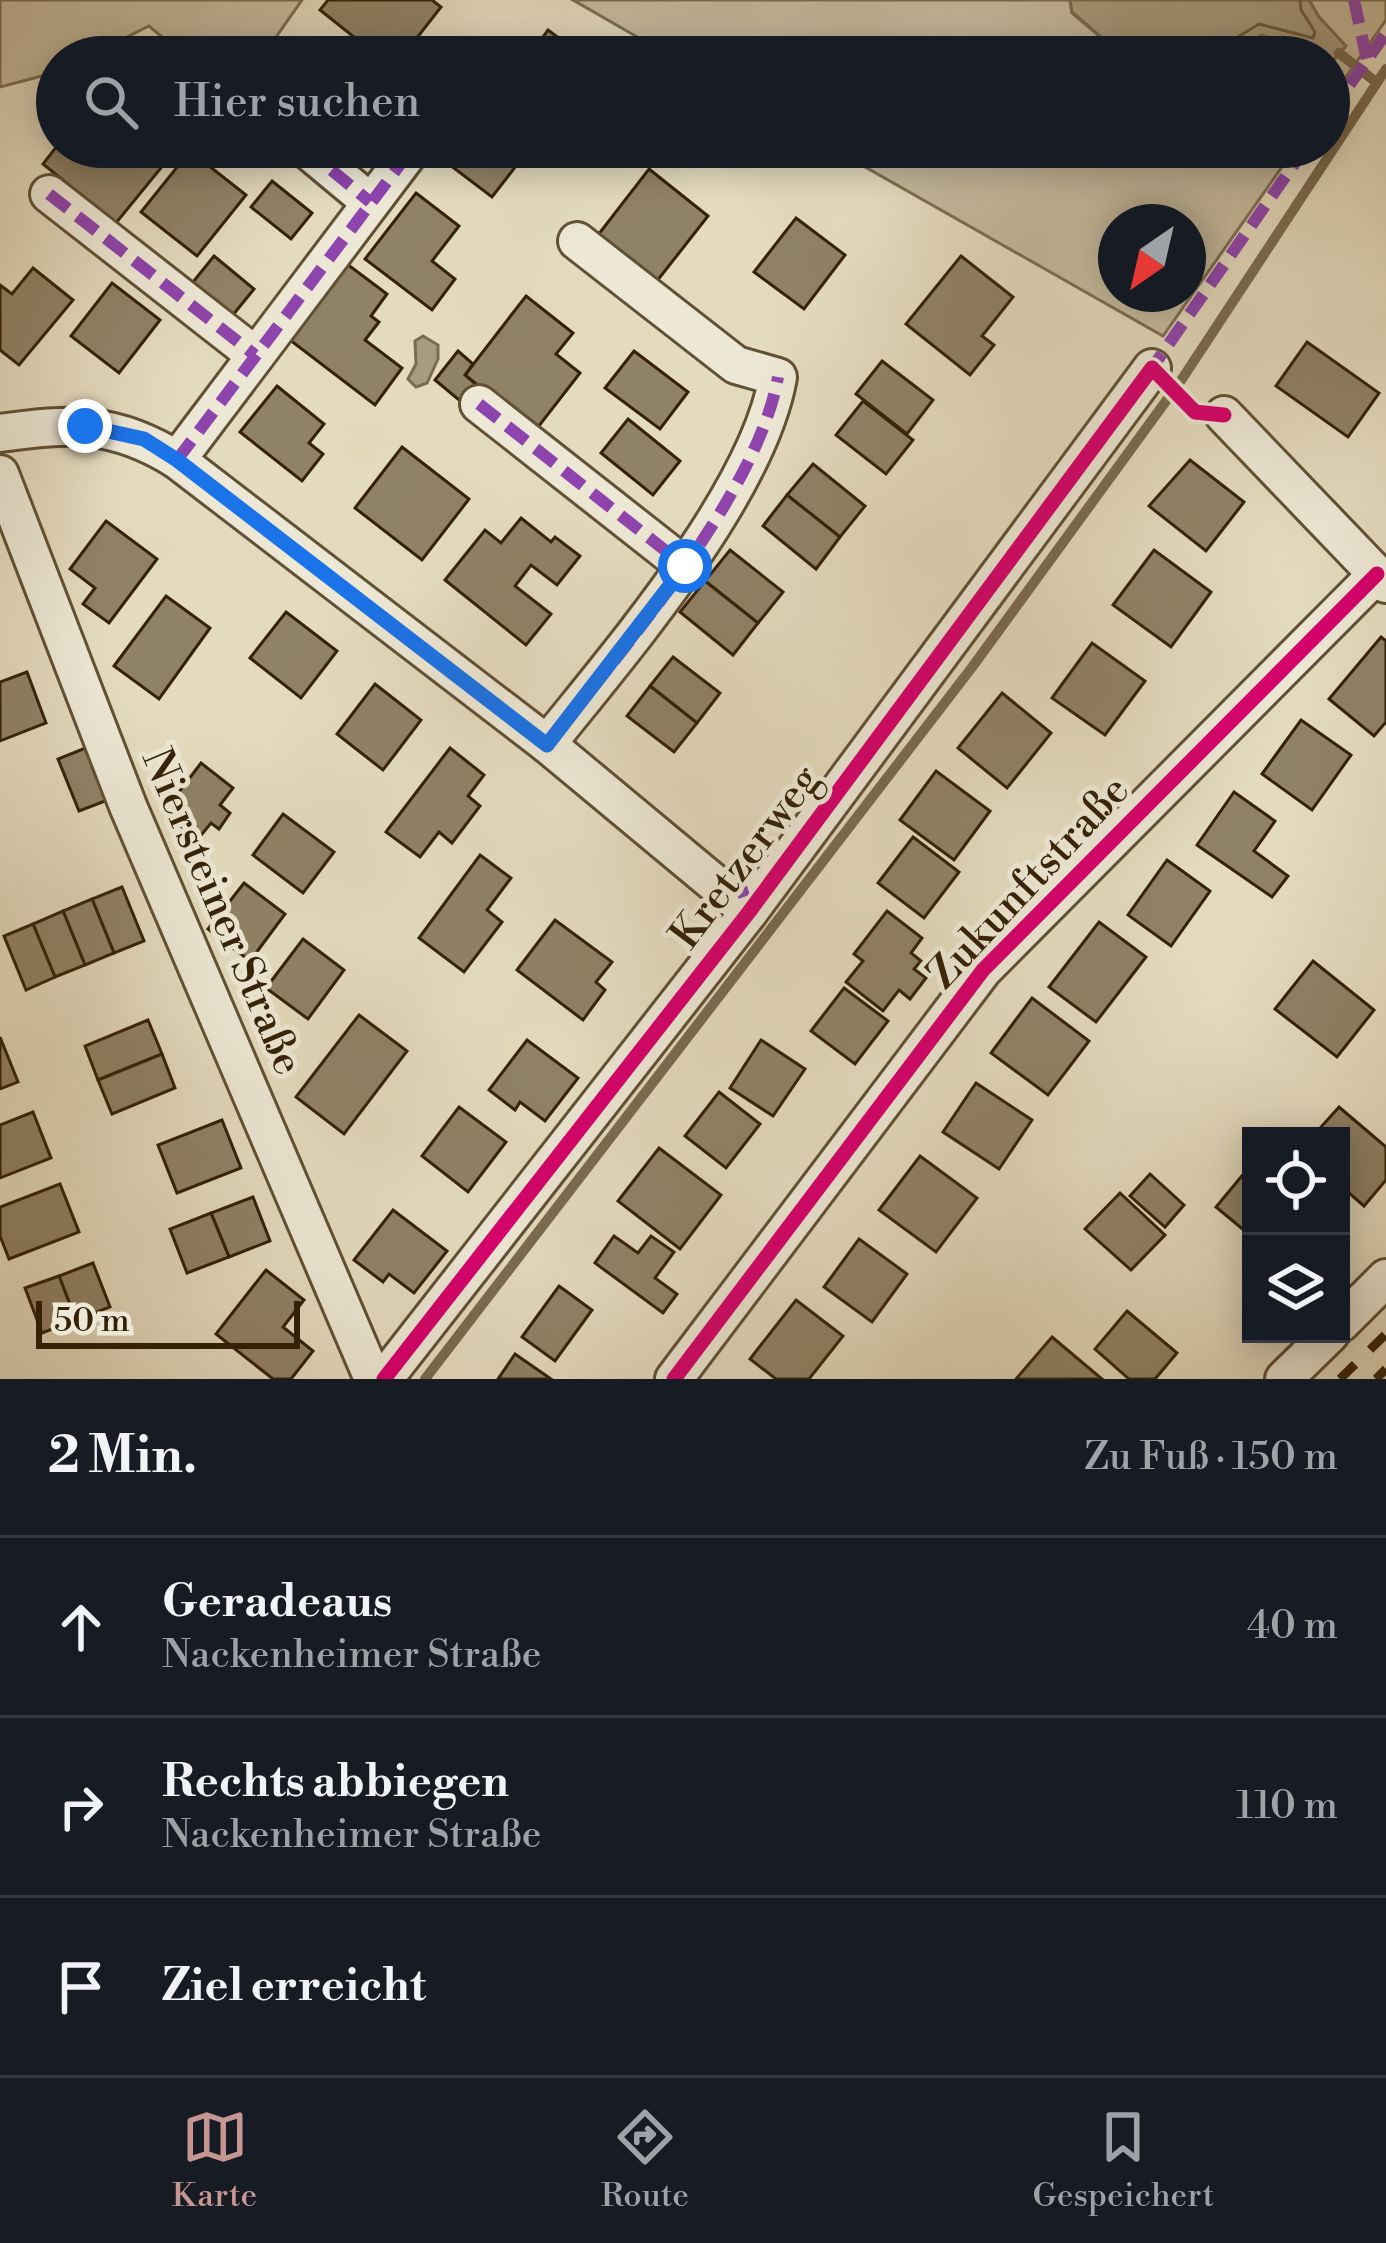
<!DOCTYPE html>
<html lang="de">
<meta charset="utf-8">
<style>
body{margin:0;font-family:"Libre Bodoni",serif;background:#20242c;color:#f1f3f6}
.controls{position:absolute;right:36px;bottom:36px;display:grid;overflow:hidden;border-radius:0px;box-shadow:0 6px 30px #0003}
.controls button{width:108px;height:108px;display:grid;place-items:center;padding:0;border:0;border-bottom:3px solid #363941;background:#171b24;color:#f1f3f6;font:60px sans-serif}
.compass{position:absolute;left:1098px;top:204px;width:108px;height:108px;border-radius:50%;background:#171b24;box-shadow:0 6px 30px #0003;rotate:214deg}
.scale{position:absolute;left:36px;bottom:30px;width:264px;box-sizing:border-box;padding-left:12px;border:6px solid #342106;border-top:0;font-size:33px;line-height:42px;white-space:nowrap;color:#342106;-webkit-text-stroke:9px #ede8d5;paint-order:stroke}
.stop{position:absolute;width:36px;height:36px;margin:-27px;border:9px solid #1a73e8;border-radius:50%;background:#fff}
.stop.end{background:#1a73e8;border-color:#fff;box-shadow:0 3px 12px #0008}
.list{margin:0;padding:0;list-style:none}
h2{display:flex;justify-content:space-between;align-items:center;height:156px;margin:0;padding:0 48px;font-size:51px}
h2 small{font-size:39px;font-weight:400;color:#9ea1a6}
.list li{display:grid;grid-template-columns:78px 1fr auto;gap:36px;align-items:center;box-sizing:border-box;height:180px;padding:0 48px;border-top:3px solid #363941}
.list b{display:block;font-size:45px;white-space:nowrap}
.list p{margin:0;font-size:39px;white-space:nowrap;color:#9ea1a6}
.list em{font-size:39px;font-style:normal;color:#9ea1a6}
.icon{flex:none;width:66px;height:66px;fill:none;stroke:currentColor;stroke-width:2;stroke-linecap:round;stroke-linejoin:round}
.map{position:relative;flex:none;width:1386px;height:1379px;overflow:hidden}
.search{position:absolute;background:#171b24;box-shadow:0 6px 30px #0003;left:36px;right:36px;top:36px;height:132px;display:flex;align-items:center;gap:30px;box-sizing:border-box;padding:0 42px;border-radius:66px;color:#9ea1a6;font-size:45px}
.sheet{height:696px;background:#171b24}
nav{display:flex;justify-content:space-around;align-items:center;box-sizing:border-box;height:168px;border-top:3px solid #363941;background:#171b24;font-size:33px;color:#9ea1a6}
nav a{display:grid;justify-items:center;gap:6px}
nav .on{color:#c59692}
.map>svg:first-child{display:block}
.green{fill:#c6bb9f;stroke:#7d6e52;stroke-width:3;fill-rule:evenodd}
.water{fill:#a89c7f;stroke:#7a6b4f;stroke-width:3}
.lines{fill:none;stroke-linecap:round;stroke-linejoin:round}
.shore{stroke:#6e5e42;stroke-width:3}
.stream{stroke:#7a6b4f;stroke-width:10}
.building{fill:#908266;stroke:#342106;stroke-width:3}
.minor-casing{stroke:#605034;stroke-width:42}
.minor{stroke:#ede8d5;stroke-width:36}
.rail{stroke:#342106;stroke-width:9;stroke-dasharray:21 21;stroke-linecap:butt}
.quiet{stroke:#8e44ad;stroke-width:12;stroke-dasharray:24 12;stroke-linecap:butt}
.cycleway-casing{stroke:#ede8d5;stroke-width:22}
.cycleway{stroke:#d6006c;stroke-width:15}
.route{stroke:#1a73e8;stroke-width:15}
.labels{text-anchor:middle;stroke-width:10;stroke-linejoin:round;paint-order:stroke}
.street-label{font-size:42px;fill:#342106;stroke:#ede8d5}
</style>
<div class="map">
<svg width="1386" height="1379" viewBox="0 0 1386 1379">
<rect width="100%" height="100%" fill="#e4dbbe"/>
<filter id="stains"><feTurbulence type="fractalNoise" baseFrequency=".00167" numOctaves="4"/><feColorMatrix values="0 0 0 0 .2 0 0 0 0 .09 0 0 0 0 .02 0 0 0 .5 -.17"/></filter>
<radialGradient id="worn" r=".72"><stop offset=".6" stop-color="#630" stop-opacity="0"/><stop offset="1" stop-color="#630" stop-opacity=".3"/></radialGradient>
<!-- green -->
<g class="green">
<polygon points="0,0 302,0 262,57 186,57 149,26 87,57 57,57 57,72 0,87"/>
<polygon points="573,0 1070,0 1072,13 1124,57 672,57"/>
<polygon points="1309,0 1386,0 1386,20 1329,101 1329,60 1333,61 1345,46 1319,17"/>
<polygon points="1262,35 1321,57 1227,57"/>
<path d="M830,147H1296L1163,336ZM1116,222H1188V294H1116Z"/>
</g>
<!-- water -->
<g class="water">
<polygon points="1070,0 1309,0 1319,17 1346,46 1333,61 1262,35 1227,57 1124,57 1072,12"/>
<polygon points="423,336 438,345 438,359 427,383 416,387 408,379 416,364 415,341"/>
</g>
<g class="lines">
<!-- shore -->
<polyline class="shore" points="1223,57 1228,43 1259,24 1313,38 1315,32 1301,10 1300,0"/>
<!-- stream -->
<g class="stream">
<polyline points="1339,53 1376,82"/>
<polyline points="425,1379 973,666 1182,379 1386,69"/>
</g>
</g>
<!-- building -->
<g class="building">
<polygon points="328,0 432,0 441,7 402,57 379,57 320,10"/>
<polygon points="548,30 584,57 528,57"/>
<polygon points="57,146 100,147 105,151 108,147 178,147 116,223 43,164"/>
<polygon points="438,147 518,147 526,153 492,197 434,153"/>
<polygon points="190,151 246,195 197,256 141,212"/>
<polygon points="649,169 708,216 657,281 598,235"/>
<polygon points="272,181 312,213 291,239 251,207"/>
<polygon points="416,193 459,226 432,261 455,279 432,310 365,259"/>
<polygon points="796,218 845,255 804,309 754,272"/>
<polygon points="214,256 254,289 233,315 193,282"/>
<polygon points="961,256 1013,297 982,336 994,345 970,375 906,324"/>
<polygon points="343,261 387,294 371,316 379,322 365,340 402,368 375,405 286,337"/>
<polygon points="33,268 73,300 19,365 0,350 0,285 12,294"/>
<polygon points="112,283 160,320 119,373 71,336"/>
<polygon points="526,296 573,333 556,354 580,373 535,431 465,375"/>
<polygon points="1307,342 1379,393 1348,437 1276,386"/>
<polygon points="458,351 473,364 465,375 478,386 464,404 435,380"/>
<polygon points="634,351 688,392 660,429 605,388"/>
<polygon points="882,361 933,400 907,434 856,394"/>
<polygon points="277,386 324,424 309,443 323,454 302,481 240,432"/>
<polygon points="863,401 913,440 886,474 836,435"/>
<polygon points="628,419 680,461 653,495 601,453"/>
<polygon points="402,447 469,499 422,560 355,508"/>
<polygon points="1190,460 1244,502 1206,551 1149,506"/>
<polygon points="813,464 865,506 840,537 787,495"/>
<polygon points="787,495 840,537 816,569 763,526"/>
<polygon points="521,518 551,542 555,537 580,556 557,585 531,565 515,586 551,614 526,645 445,580 485,530 501,543"/>
<polygon points="106,521 157,559 109,623 83,604 95,588 70,569"/>
<polygon points="730,550 783,592 758,623 705,581"/>
<polygon points="1154,550 1211,592 1171,647 1113,605"/>
<polygon points="705,581 758,623 733,655 680,612"/>
<polygon points="166,596 210,628 159,699 114,666"/>
<polygon points="286,612 337,651 301,698 250,658"/>
<polygon points="1381,637 1386,641 1386,722 1374,736 1329,699"/>
<polygon points="1092,643 1145,681 1105,735 1052,698"/>
<polygon points="673,657 720,693 697,723 650,686"/>
<polygon points="27,672 46,723 0,741 0,682"/>
<polygon points="375,684 421,720 383,770 337,734"/>
<polygon points="650,686 697,723 674,752 627,716"/>
<polygon points="1002,693 1051,733 1007,788 958,748"/>
<polygon points="1301,720 1351,755 1312,810 1262,774"/>
<polygon points="88,747 108,800 79,811 58,759"/>
<polygon points="450,748 484,775 468,796 480,806 452,843 439,832 420,857 386,832"/>
<polygon points="201,763 233,788 220,805 230,813 219,829 211,823 198,839 163,813"/>
<polygon points="936,771 990,811 954,860 900,820"/>
<polygon points="1234,792 1275,821 1254,851 1288,876 1272,897 1197,845"/>
<polygon points="283,814 334,852 303,893 253,855"/>
<polygon points="913,837 959,872 924,918 878,883"/>
<polygon points="480,855 511,878 487,910 502,922 464,972 419,938"/>
<polygon points="1167,860 1210,891 1171,946 1128,915"/>
<polygon points="244,883 285,914 250,961 208,929"/>
<polygon points="122,887 144,941 114,953 92,899"/>
<polygon points="92,899 114,953 85,965 63,911"/>
<polygon points="63,911 85,965 55,977 33,924"/>
<polygon points="887,911 922,938 911,953 921,961 914,969 926,978 910,999 899,990 883,1011 846,982 863,961 854,954"/>
<polygon points="555,920 612,962 596,982 605,990 583,1020 517,970"/>
<polygon points="1099,922 1146,957 1096,1022 1049,987"/>
<polygon points="33,924 55,977 26,990 4,936"/>
<polygon points="303,939 344,970 308,1019 266,988"/>
<polygon points="1313,961 1374,1010 1337,1057 1275,1009"/>
<polygon points="844,988 888,1021 855,1064 811,1031"/>
<polygon points="1032,998 1089,1041 1048,1095 991,1053"/>
<polygon points="359,1015 407,1051 344,1134 296,1097"/>
<polygon points="148,1020 162,1054 98,1080 85,1046"/>
<polygon points="0,1037 18,1082 0,1089"/>
<polygon points="527,1040 578,1078 545,1121 520,1102 515,1110 489,1090"/>
<polygon points="761,1040 805,1069 773,1116 730,1088"/>
<polygon points="162,1054 175,1088 112,1114 98,1080"/>
<polygon points="976,1083 1032,1120 999,1169 943,1132"/>
<polygon points="719,1092 760,1124 726,1168 685,1136"/>
<polygon points="459,1107 506,1142 468,1192 422,1156"/>
<polygon points="1339,1107 1386,1147 1386,1180 1364,1206 1341,1186 1341,1136 1313,1136"/>
<polygon points="33,1112 51,1158 0,1178 0,1125"/>
<polygon points="222,1120 241,1168 177,1193 158,1145"/>
<polygon points="659,1148 721,1195 680,1249 618,1201"/>
<polygon points="920,1156 977,1198 936,1252 879,1210"/>
<polygon points="1251,1165 1251,1236 1216,1207"/>
<polygon points="1150,1174 1184,1205 1165,1227 1130,1196"/>
<polygon points="60,1184 79,1232 9,1259 0,1236 0,1207"/>
<polygon points="1120,1193 1165,1235 1131,1270 1085,1229"/>
<polygon points="253,1197 270,1241 229,1257 211,1213"/>
<polygon points="393,1210 447,1251 414,1293 389,1274 383,1282 354,1260"/>
<polygon points="211,1213 229,1257 187,1273 170,1229"/>
<polygon points="614,1236 638,1253 651,1236 674,1252 655,1278 677,1294 663,1313 595,1263"/>
<polygon points="859,1239 907,1274 872,1322 824,1287"/>
<polygon points="93,1263 110,1307 76,1320 59,1276"/>
<polygon points="266,1270 304,1300 283,1327 313,1351 291,1379 273,1379 216,1334"/>
<polygon points="59,1276 76,1320 42,1333 25,1288"/>
<polygon points="559,1286 592,1310 555,1361 522,1337"/>
<polygon points="796,1300 843,1336 809,1379 776,1379 750,1359"/>
<polygon points="1127,1311 1177,1353 1155,1379 1129,1379 1095,1349"/>
<polygon points="1052,1337 1102,1379 1016,1379"/>
<polygon points="515,1354 551,1379 498,1379"/>
</g>
<g class="lines">
<!-- minor casing -->
<g class="minor-casing">
<g id="minor">
<polyline points="304,147 370,202"/>
<polyline points="49,194 255,355"/>
<polyline points="479,404 685,566"/>
<polyline points="1224,415 1386,584"/>
<path d="M0,433C71,423 115,421 177,460L547,744L749,912"/>
<polyline points="177,460 408,154 407,147"/>
<polyline points="0,474 128,806 373,1379"/>
<path d="M547,744C622,650 757,495 778,377L736,365L577,241"/>
<polyline points="1341,1323 1386,1278"/>
<polyline points="384,1379 749,912 1152,368"/>
<polyline points="674,1379 983,970 1377,574"/>
<polyline points="1284,1379 1330,1334"/>
</g>
</g>
<!-- minor -->
<use href="#minor" class="minor"/>
<!-- rail -->
<g class="rail">
<polyline points="1340,1379 1386,1334"/>
<polyline points="1376,1379 1386,1369"/>
</g>
<!-- quiet -->
<g class="quiet">
<polyline points="1354,0 1367,60"/>
<polyline points="1329,114 1386,33"/>
<polyline points="304,147 370,202"/>
<polyline points="49,194 255,355"/>
<polyline points="1156,373 1152,368 1306,147"/>
<polyline points="479,404 685,566"/>
<polyline points="177,460 408,154 407,147"/>
<path d="M547,744C622,650 757,495 778,377"/>
<polyline points="737,874 749,912"/>
</g>
<!-- cycleway casing -->
<g class="cycleway-casing">
<g id="cycleway">
<polyline points="384,1379 749,912 1152,368 1195,412 1224,415"/>
<polyline points="674,1379 983,970 1377,574"/>
</g>
</g>
<!-- cycleway -->
<use href="#cycleway" class="cycleway"/>
</g>
<g class="lines">
<!-- route -->
<polyline class="route" points="85,426 144,439 177,460 547,745 685,566"/>
</g>
<g class="labels">
<!-- street labels -->
<g class="street-label">
<text transform="translate(744 856) rotate(-53)" y="15">Kretzerweg</text>
<text transform="translate(1027 881) rotate(-47)" y="15">Zukunftstraße</text>
<text transform="translate(224 911) rotate(67)" y="15">Niersteiner Straße</text>
</g>
</g>
<rect width="100%" height="100%" filter="url(#stains)"/>
<rect width="100%" height="100%" fill="url(#worn)"/>
</svg>
<div class="controls">
<button><svg class="icon" aria-label="locate" viewBox="0 0 24 24"><circle cx="12" cy="12" r="6"/><path d="M12 2v4M12 18v4M2 12h4M18 12h4"/></svg></button>
<button><svg class="icon" aria-label="layers" viewBox="0 0 24 24"><path d="M12 4l9 5-9 5-9-5zM3 14l9 5 9-5"/></svg></button>
</div>
<svg class="compass" viewBox="-18 -18 36 36"><path d="M0-13l5 13h-10z" fill="#e53935"/><path d="M0 13l5-13h-10z" fill="#9ea1a6"/></svg>
<div class="scale">50 m</div>
<div class="stop" style="left:685px;top:566px"></div>
<div class="stop end" style="left:85px;top:426px"></div>
<div class="search"><svg class="icon" aria-label="search" viewBox="0 0 24 24"><circle cx="10" cy="10" r="6"/><path d="M15 15l6 6"/></svg>Hier suchen</div>
</div>
<section class="sheet">
<h2>2 Min.<small>Zu Fuß · 150 m</small></h2>
<ul class="list">
<li><svg class="icon" aria-label="ahead" viewBox="0 0 24 24"><path d="M12 20V5M6 11l6-6 6 6"/></svg><div><b>Geradeaus</b><p>Nackenheimer Straße</p></div><em>40 m</em></li>
<li><svg class="icon" aria-label="right" viewBox="0 0 24 24"><path d="M7 20v-9h11M14 6l5 5-5 5"/></svg><div><b>Rechts abbiegen</b><p>Nackenheimer Straße</p></div><em>110 m</em></li>
<li><svg class="icon" aria-label="arrive" viewBox="0 0 24 24"><path d="M6 21V4h12l-3 4 3 4H6"/></svg><div><b>Ziel erreicht</b></div></li>
</ul>
</section>
<nav>
<a class="on"><svg class="icon" aria-label="map" viewBox="0 0 24 24"><path d="M3 6l6-2 6 2 6-2v14l-6 2-6-2-6 2zM9 4v14M15 6v14"/></svg>Karte</a>
<a><svg class="icon" aria-label="directions" viewBox="0 0 24 24"><path d="M12 3l9 9-9 9-9-9zM9 14v-3h6M13 9l2 2-2 2"/></svg>Route</a>
<a><svg class="icon" aria-label="saved" viewBox="0 0 24 24"><path d="M7 4h10v16l-5-4-5 4z"/></svg>Gespeichert</a>
</nav>
